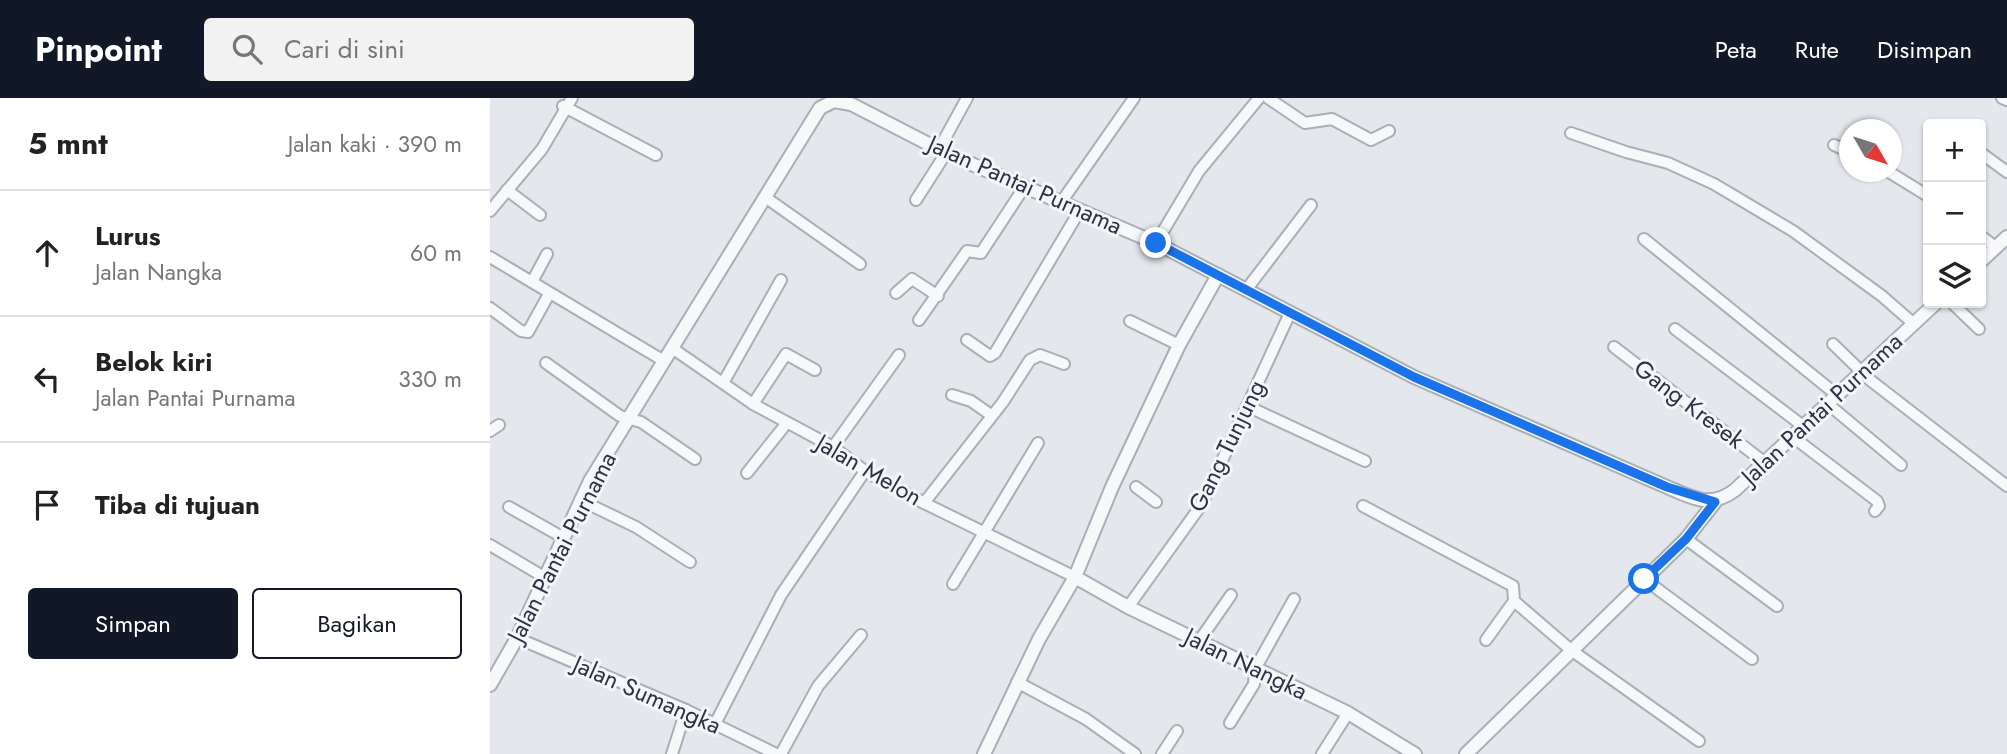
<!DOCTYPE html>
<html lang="id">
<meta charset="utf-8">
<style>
body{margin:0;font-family:Jost,sans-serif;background:#f2f2f2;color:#222}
.controls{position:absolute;right:21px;top:21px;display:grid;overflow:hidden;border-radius:7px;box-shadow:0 2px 5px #0004}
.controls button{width:63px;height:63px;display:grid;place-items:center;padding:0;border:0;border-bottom:2px solid #e0e0e0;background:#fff;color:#222;font:35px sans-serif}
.compass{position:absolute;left:1349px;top:21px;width:63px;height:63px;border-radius:50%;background:#fff;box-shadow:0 2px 5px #0004;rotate:129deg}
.stop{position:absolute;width:21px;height:21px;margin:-16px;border:5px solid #1a73e8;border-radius:50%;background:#fff}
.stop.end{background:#1a73e8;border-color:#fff;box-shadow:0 2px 7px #0008}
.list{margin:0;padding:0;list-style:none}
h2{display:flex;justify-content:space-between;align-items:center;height:91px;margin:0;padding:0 28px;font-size:30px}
h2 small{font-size:23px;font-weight:400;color:#767676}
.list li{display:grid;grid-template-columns:46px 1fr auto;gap:21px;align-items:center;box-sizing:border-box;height:126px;padding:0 28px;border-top:2px solid #e0e0e0}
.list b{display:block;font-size:26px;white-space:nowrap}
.list p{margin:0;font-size:23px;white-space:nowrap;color:#767676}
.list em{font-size:23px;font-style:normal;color:#767676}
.actions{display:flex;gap:14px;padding:21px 28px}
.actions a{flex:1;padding:16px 0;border:2px solid #111827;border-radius:7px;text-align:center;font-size:24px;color:#111827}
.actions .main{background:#111827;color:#fff}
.icon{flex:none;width:38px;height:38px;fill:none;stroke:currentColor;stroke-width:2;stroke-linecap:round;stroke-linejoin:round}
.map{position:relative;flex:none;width:1517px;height:656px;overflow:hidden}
header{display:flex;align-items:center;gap:42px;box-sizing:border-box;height:98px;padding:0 35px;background:#111827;color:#fff}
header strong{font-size:33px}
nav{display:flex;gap:38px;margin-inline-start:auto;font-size:24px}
.search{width:490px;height:63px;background:#f2f2f2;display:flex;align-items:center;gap:18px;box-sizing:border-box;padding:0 24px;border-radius:7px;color:#767676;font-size:26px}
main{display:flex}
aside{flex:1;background:#fff}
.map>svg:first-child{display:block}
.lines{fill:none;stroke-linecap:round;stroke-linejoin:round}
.minor-casing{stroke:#a9aeb7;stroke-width:14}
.tertiary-casing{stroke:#a9aeb7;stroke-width:16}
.minor{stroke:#f7f8fa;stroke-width:10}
.tertiary{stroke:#f7f8fa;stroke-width:12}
.route{stroke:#1a73e8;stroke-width:9}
.labels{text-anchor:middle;stroke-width:6;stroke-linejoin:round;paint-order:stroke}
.street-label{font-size:24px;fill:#2b3445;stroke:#f4f6f9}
</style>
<header>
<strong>Pinpoint</strong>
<div class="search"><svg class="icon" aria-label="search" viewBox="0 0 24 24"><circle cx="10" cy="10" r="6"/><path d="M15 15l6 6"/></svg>Cari di sini</div>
<nav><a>Peta</a><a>Rute</a><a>Disimpan</a></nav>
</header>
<main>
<aside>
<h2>5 mnt<small>Jalan kaki · 390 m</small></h2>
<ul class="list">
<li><svg class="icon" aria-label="ahead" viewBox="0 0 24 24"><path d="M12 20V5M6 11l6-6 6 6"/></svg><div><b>Lurus</b><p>Jalan Nangka</p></div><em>60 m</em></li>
<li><svg class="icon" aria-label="left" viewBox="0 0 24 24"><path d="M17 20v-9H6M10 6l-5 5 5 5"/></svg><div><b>Belok kiri</b><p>Jalan Pantai Purnama</p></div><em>330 m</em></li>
<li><svg class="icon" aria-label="arrive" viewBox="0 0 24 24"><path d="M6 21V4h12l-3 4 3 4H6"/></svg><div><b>Tiba di tujuan</b></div></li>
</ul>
<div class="actions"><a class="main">Simpan</a><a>Bagikan</a></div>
</aside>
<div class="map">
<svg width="1517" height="656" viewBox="0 0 1517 656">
<rect width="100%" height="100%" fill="#e4e7ec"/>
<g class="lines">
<!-- minor casing -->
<g class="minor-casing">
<g id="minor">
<polyline points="778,0 815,25 842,21 881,42 899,33"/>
<polyline points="1512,0 1517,2"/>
<polyline points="73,8 166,57"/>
<polyline points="1081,35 1136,54 1178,65 1224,86 1303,133 1392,198 1424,226"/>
<polyline points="1344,47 1360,54"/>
<polyline points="449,51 477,0"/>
<polyline points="1491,55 1517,74"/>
<polyline points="1399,74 1438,98"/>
<polyline points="17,92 50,117"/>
<polyline points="275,99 370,166"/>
<polyline points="426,102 456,55"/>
<polyline points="572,103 644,0"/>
<polyline points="0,113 52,51 82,0"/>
<polyline points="1491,138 1505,149"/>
<polyline points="1154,141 1347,297"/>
<polyline points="666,145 709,73 769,0"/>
<polyline points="0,159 174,263"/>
<polyline points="42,184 57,156"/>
<polyline points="756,192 821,107"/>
<polyline points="406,195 422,181 448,198"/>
<polyline points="1462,205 1489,231"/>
<polyline points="0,210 31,233 38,234 59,196"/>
<polyline points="429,222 477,153 491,155 535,88"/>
<polyline points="640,223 689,247"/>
<polyline points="1185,231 1313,328"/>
<polyline points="477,242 500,258 505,255 590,112"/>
<polyline points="1343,246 1380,282 1517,388"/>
<polyline points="1124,249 1274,364"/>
<polyline points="182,250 263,306 343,349 375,373 434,405 585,479"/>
<polyline points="56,265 130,318 151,324 205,361"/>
<polyline points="233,285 291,182"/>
<polyline points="462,297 481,303 501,317"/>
<polyline points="263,306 296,256 325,272"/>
<polyline points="1338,306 1411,367"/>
<polyline points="757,308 875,363"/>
<polyline points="0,333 9,327"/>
<polyline points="1303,339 1387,403 1389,408 1385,413"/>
<polyline points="343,349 409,257"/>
<polyline points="257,375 296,326"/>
<polyline points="646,389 666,404"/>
<polyline points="90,402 146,429 200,464"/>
<polyline points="434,405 513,304 540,262 550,257 574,266"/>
<polyline points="873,408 1023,488 1024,503 1081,552 1209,643"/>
<polyline points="19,409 72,439"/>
<polyline points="1196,441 1287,508"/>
<polyline points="0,447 54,479"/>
<polyline points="1154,481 1262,561"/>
<polyline points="463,486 548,345"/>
<polyline points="638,509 712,406 800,215"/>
<polyline points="27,540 196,612 286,656"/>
<polyline points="996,542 1024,503"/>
<polyline points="709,543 741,497"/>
<polyline points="527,584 596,621 645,656"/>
<polyline points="740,625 764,586 765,571 804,501"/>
<polyline points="225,626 291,497 375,373"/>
<polyline points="182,656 196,612"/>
<polyline points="291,656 328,588 371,537"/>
<polyline points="672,656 687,633"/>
<polyline points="832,656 858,615"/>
</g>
</g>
<!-- tertiary casing -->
<g class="tertiary-casing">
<g id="tertiary">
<polyline points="1491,163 1517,139"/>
<polyline points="585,479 638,509 858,615 925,656"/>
<path d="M0,587L27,540L100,383L330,10L344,3L361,6L456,55L666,145L924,279L1177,389C1203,400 1220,411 1245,392L1446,205"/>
<polyline points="494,656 549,541 585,479 622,389 689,247 728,177"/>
<polyline points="976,656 1196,441 1225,404"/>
</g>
</g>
<!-- minor -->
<use href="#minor" class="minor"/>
<!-- tertiary -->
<use href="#tertiary" class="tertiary"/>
</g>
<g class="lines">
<!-- route -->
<polyline class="route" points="666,145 924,279 1177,389 1225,404 1196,441 1154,481"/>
</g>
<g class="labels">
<!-- street labels -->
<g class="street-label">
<text transform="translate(535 87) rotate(24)" y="8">Jalan Pantai Purnama</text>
<text transform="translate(1199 306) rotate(37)" y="8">Gang Kresek</text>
<text transform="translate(1332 311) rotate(-43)" y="8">Jalan Pantai Purnama</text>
<text transform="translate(737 348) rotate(-64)" y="8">Gang Tunjung</text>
<text transform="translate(379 372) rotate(30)" y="8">Jalan Melon</text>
<text transform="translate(72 449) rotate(-63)" y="8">Jalan Pantai Purnama</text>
<text transform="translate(756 566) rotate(26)" y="8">Jalan Nangka</text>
<text transform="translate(157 597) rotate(24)" y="8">Jalan Sumangka</text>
</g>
</g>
</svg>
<div class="controls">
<button>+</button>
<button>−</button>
<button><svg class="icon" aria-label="layers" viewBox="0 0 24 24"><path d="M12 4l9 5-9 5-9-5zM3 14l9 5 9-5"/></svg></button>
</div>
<svg class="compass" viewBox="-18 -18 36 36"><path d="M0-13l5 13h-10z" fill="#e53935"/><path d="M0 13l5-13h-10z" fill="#767676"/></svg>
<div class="stop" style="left:1154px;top:481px"></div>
<div class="stop end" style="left:666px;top:145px"></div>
</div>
</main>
